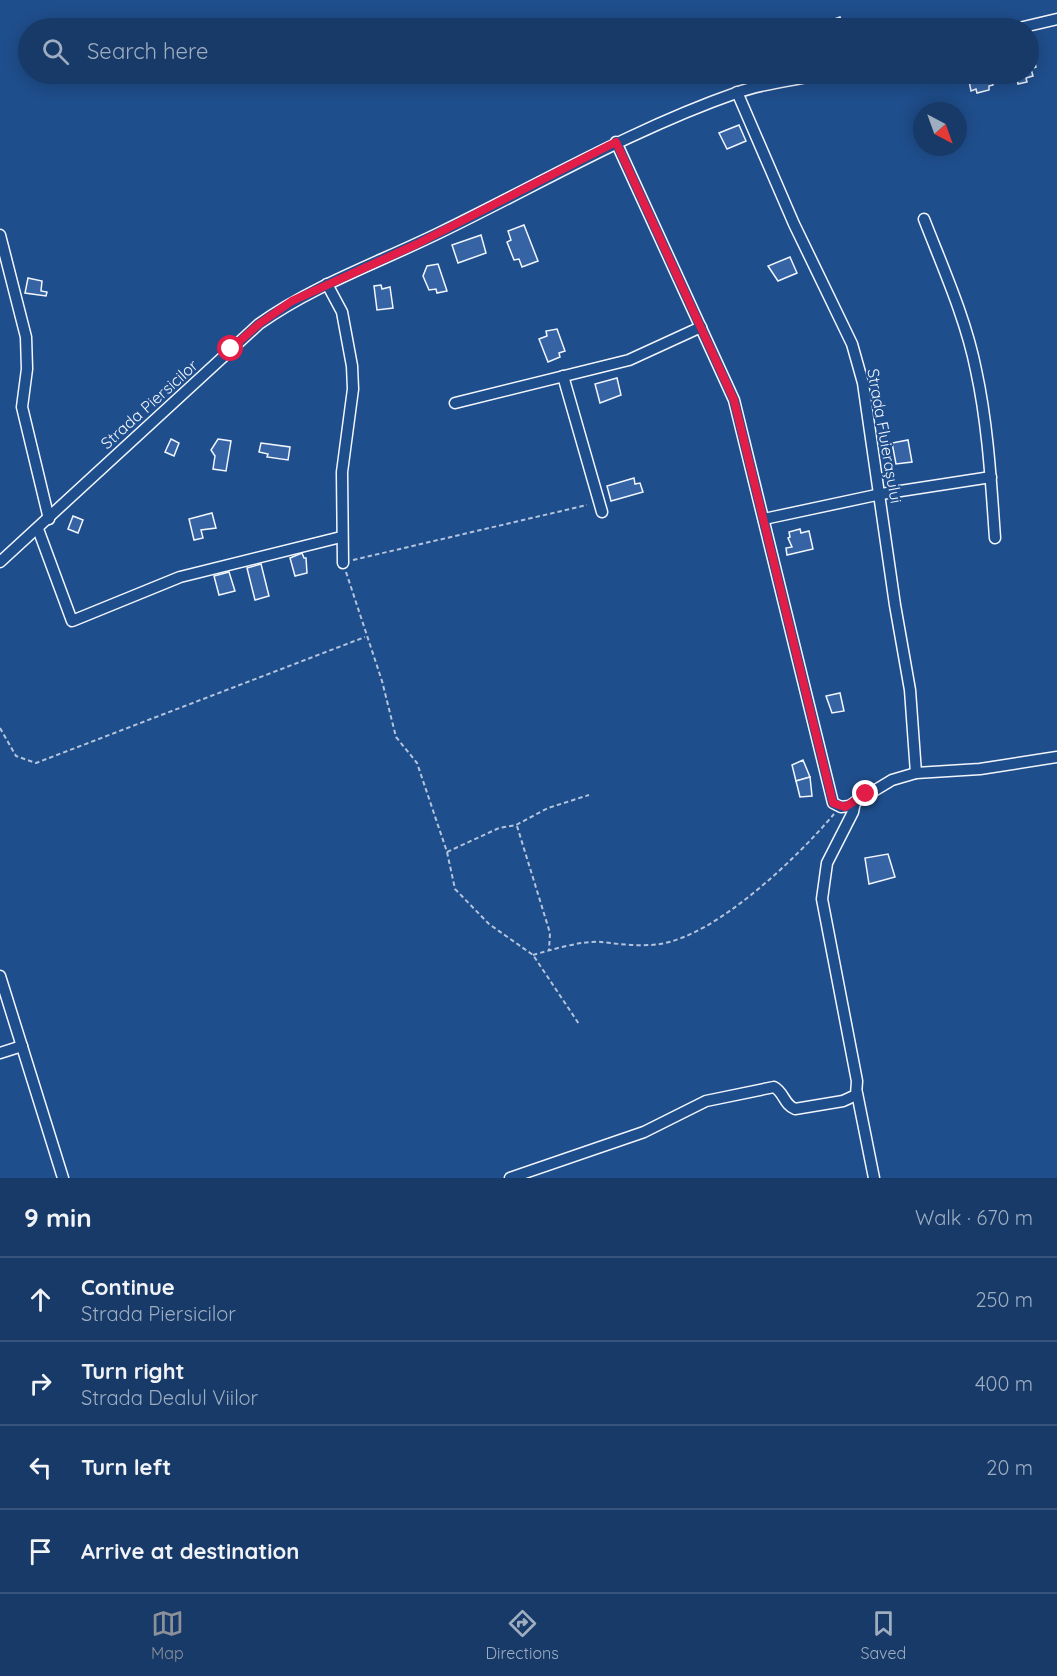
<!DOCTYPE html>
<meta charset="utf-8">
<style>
body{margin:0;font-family:Quicksand,sans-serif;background:#244571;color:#f1f3f6}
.compass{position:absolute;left:913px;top:102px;width:54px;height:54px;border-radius:50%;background:#173a69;box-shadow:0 3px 15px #0003;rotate:139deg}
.stop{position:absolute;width:18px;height:18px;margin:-14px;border:4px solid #e11d48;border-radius:50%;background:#fff}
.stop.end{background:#e11d48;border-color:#fff;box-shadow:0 2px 6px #0008}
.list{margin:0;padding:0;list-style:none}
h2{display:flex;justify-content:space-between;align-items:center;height:78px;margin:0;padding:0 24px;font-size:26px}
h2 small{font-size:20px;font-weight:400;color:#9eadc0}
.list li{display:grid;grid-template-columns:39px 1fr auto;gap:18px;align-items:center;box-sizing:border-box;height:84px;padding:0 24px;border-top:2px solid #36547d}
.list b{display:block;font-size:22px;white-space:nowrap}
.list p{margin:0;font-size:20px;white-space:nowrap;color:#9eadc0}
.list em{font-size:20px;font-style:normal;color:#9eadc0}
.icon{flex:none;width:33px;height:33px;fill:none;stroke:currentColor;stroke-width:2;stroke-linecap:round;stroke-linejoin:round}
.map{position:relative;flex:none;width:1057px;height:1178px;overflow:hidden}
.search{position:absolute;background:#173a69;box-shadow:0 3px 15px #0003;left:18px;right:18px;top:18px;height:66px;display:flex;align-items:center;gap:15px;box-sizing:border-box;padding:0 21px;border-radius:33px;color:#9eadc0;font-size:22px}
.sheet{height:414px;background:#173a69}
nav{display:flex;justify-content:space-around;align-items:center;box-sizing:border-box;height:84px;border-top:2px solid #36547d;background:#173a69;font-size:16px;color:#9eadc0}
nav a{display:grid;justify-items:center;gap:3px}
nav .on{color:#8c9099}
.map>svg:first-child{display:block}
.building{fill:#3563a3;stroke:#f2f6ff;stroke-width:1.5}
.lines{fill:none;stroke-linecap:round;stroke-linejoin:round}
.minor-casing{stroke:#f2f6ff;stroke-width:13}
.path{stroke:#b3c4dc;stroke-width:2;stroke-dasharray:4.5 3;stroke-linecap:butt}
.minor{stroke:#1f4e8c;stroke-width:10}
.route{stroke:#e11d48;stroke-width:8}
.labels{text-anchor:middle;stroke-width:4.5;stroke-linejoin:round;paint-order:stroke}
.street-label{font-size:16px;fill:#f2f6ff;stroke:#1f4e8c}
</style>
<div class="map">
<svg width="1057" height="1178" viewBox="0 0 1057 1178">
<rect width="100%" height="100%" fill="#1f4e8c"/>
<!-- building -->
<g class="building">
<polygon points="840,17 844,28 819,28 818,25"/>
<polygon points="1033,55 1036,67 1031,69 1033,76 1026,78 1027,82 1018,84 1017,78 1011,79 1009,74 1028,74 1028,57"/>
<polygon points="973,74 991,74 993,85 989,86 989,90 977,93 976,89 971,91 968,76"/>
<polygon points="739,125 746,141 727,149 719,133"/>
<polygon points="524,225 538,261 522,267 519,259 514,260 507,242 511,240 508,231"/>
<polygon points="481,235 486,253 458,263 452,245"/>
<polygon points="790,257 797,273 778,281 768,266"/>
<polygon points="438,264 447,291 437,293 436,289 429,290 423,276 427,266"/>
<polygon points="28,278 42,281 41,291 47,292 46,296 25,293"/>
<polygon points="381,285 382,289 390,287 393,308 377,310 374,286"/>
<polygon points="557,329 565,351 559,353 560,357 548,362 539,339 547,336 546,331"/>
<polygon points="617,378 621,395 600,403 595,384"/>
<polygon points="171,439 179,443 174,456 165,452"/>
<polygon points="218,439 231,441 226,471 213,469 215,456 211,450"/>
<polygon points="908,440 912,462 896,464 892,443"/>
<polygon points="261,443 290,447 288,460 267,457 268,454 259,452"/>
<polygon points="634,478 635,484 640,483 643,492 611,501 607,486"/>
<polygon points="212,513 216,528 201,530 203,538 194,540 189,519"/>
<polygon points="73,516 83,520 78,533 68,529"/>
<polygon points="800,529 801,533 809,531 813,549 787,555 786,548 792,547 788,538 790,537 789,532"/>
<polygon points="302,553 304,558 306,558 307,573 295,576 290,558"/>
<polygon points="261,564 269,596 255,600 247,568"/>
<polygon points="229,572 235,591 219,595 214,576"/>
<polygon points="840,693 844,711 832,713 826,696"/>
<polygon points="803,760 810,777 796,781 792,765"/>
<polygon points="810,777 812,796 800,797 796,781"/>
<polygon points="888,854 895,877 869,884 865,858"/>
</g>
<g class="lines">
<!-- minor casing -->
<g class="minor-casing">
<g id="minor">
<polyline points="1019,28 1057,19"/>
<polyline points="737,92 794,224 852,344 863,383 895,605 910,690 916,773"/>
<polyline points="616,142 734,400 833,803 841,807 849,806 892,780 916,773 980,769 1057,757"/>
<path d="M924,219C943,268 966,319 976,370C988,425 991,482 995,538"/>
<polyline points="0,235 26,337 27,369 22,407 49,519"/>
<polyline points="327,284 342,312 352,366 353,389 342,472 343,563"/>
<polyline points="563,376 602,512"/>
<polyline points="455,403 629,360 701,327"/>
<polyline points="764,519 881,494 991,477"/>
<polyline points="38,529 72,621 180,577 341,537"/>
<path d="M0,562L259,324C314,285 380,262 441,232C538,185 633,129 736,93C763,83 795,80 824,74"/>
<polyline points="0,976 63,1178"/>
<polyline points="0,1053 22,1046"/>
<polyline points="857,1093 874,1178"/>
<path d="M510,1178L644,1132L706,1101L774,1087C784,1092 784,1105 795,1109L843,1101L856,1095L857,1081L822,899L827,863L853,812L855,802"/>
</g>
</g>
<!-- path -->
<g class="path">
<polyline points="353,560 587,505"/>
<polyline points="346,572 382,681 396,737 417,763 447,852 455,889 489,924 533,955 579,1024"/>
<polyline points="0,728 16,756 36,763 365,637"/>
<polyline points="517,826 550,933 549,950"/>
<polyline points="447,852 499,828 516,825 548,808 589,795"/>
<path d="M533,955C550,950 584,940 601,942C620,944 640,947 660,944C717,935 797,858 834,814"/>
</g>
<!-- minor -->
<use href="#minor" class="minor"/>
</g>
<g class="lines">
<!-- route -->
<polyline class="route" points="231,349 259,324 292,301 417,244 616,142 734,400 833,803 845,807 866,794"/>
</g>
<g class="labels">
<!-- street labels -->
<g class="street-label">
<text transform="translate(149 404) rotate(-42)" y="6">Strada Piersicilor</text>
<text transform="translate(885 436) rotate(80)" y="6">Strada Fluierașului</text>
</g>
</g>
</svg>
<svg class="compass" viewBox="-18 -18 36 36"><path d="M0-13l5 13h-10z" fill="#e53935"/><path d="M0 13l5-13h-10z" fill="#9eadc0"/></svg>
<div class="stop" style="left:231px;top:349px"></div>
<div class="stop end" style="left:866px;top:794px"></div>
<div class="search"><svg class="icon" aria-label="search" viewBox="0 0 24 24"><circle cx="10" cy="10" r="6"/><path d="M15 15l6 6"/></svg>Search here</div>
</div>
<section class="sheet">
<h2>9 min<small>Walk · 670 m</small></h2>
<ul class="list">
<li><svg class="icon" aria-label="ahead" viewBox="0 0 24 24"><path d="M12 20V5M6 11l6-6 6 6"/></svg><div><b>Continue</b><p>Strada Piersicilor</p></div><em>250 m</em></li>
<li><svg class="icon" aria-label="right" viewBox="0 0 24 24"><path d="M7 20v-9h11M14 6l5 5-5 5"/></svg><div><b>Turn right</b><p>Strada Dealul Viilor</p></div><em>400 m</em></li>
<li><svg class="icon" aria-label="left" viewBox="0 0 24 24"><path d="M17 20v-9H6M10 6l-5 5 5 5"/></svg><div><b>Turn left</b></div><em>20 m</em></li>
<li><svg class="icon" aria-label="arrive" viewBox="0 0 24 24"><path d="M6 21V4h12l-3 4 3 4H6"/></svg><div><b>Arrive at destination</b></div></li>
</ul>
</section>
<nav>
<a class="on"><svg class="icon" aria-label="map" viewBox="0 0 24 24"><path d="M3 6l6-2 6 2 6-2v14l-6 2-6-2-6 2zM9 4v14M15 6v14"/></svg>Map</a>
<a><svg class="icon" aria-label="directions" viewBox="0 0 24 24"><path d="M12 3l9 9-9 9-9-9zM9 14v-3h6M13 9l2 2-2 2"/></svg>Directions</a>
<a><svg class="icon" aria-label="saved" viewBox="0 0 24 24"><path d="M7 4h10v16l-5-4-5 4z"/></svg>Saved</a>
</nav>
